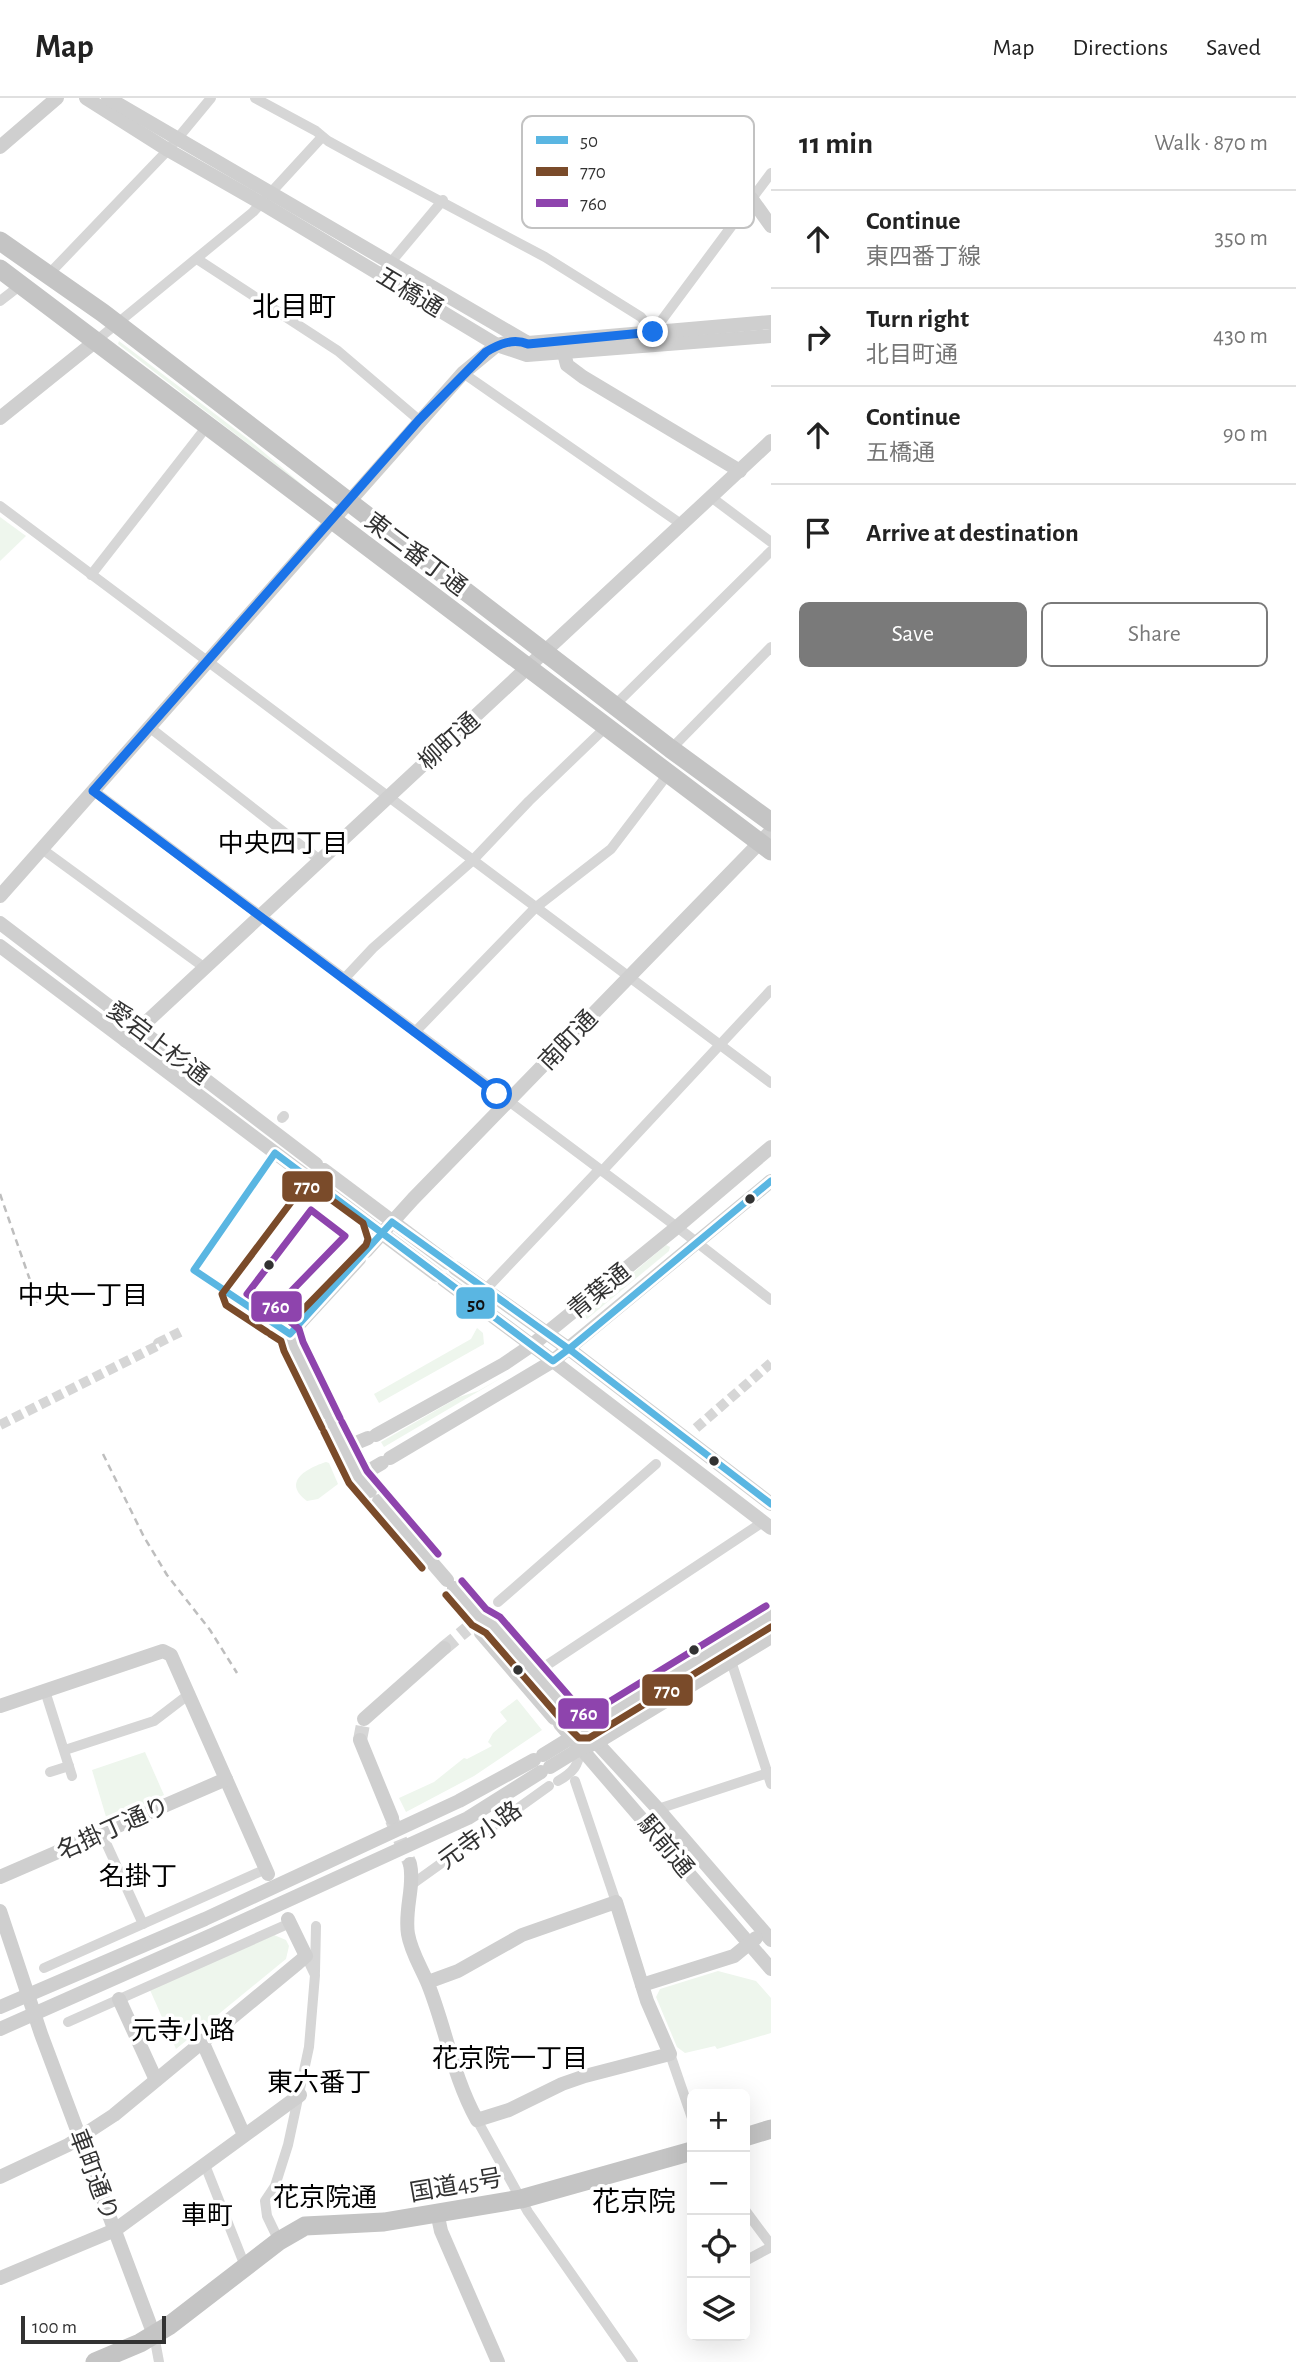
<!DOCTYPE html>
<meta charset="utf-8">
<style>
body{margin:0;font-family:"Alegreya Sans","Noto Sans JP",sans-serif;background:#f6f6f6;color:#222}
.controls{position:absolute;right:21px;bottom:21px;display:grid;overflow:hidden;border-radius:10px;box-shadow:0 7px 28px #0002}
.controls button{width:63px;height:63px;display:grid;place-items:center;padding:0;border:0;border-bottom:2px solid #e0e0e0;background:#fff;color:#222;font:35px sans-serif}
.scale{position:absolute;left:21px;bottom:18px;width:145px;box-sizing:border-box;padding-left:7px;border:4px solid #323232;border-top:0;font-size:19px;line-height:24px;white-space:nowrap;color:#323232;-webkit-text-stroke:5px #fff;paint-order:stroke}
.stop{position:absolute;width:21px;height:21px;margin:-16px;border:5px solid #1a73e8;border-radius:50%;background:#fff}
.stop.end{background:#1a73e8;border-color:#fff;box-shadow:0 2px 7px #0008}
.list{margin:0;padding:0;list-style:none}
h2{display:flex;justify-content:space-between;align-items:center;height:91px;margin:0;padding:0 28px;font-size:30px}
h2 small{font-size:23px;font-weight:400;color:#767676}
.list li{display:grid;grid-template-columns:46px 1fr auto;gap:21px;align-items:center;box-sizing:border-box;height:98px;padding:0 28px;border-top:2px solid #e0e0e0}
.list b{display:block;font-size:26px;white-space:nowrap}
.list p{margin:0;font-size:23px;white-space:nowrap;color:#767676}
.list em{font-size:23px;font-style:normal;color:#767676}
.actions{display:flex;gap:14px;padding:21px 28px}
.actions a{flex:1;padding:16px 0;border:2px solid #7a7a7a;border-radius:10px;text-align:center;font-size:24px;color:#7a7a7a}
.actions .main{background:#7a7a7a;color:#fff}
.icon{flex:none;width:38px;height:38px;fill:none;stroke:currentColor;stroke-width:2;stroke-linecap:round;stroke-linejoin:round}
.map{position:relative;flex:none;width:771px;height:2264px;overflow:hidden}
header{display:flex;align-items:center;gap:42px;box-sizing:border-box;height:98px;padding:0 35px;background:#fff;border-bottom:2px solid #e0e0e0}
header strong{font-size:33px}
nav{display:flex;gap:38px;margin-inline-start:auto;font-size:24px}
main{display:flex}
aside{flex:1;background:#fff}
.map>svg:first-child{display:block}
.green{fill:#eef6ed}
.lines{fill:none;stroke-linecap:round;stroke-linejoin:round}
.street-tunnel{stroke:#d6d6d6;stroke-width:10;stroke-dasharray:10 5;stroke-linecap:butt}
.secondary-tunnel{stroke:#d6d6d6;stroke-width:14;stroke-dasharray:14 7;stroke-linecap:butt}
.street{stroke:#d6d6d6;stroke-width:10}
.secondary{stroke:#cfcfcf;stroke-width:14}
.highway{stroke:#c4c4c4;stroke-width:19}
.rail{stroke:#bebebe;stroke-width:2.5;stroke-dasharray:7 5;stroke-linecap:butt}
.bus-1-casing{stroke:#fff;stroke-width:12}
.bus-2-casing{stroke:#fff;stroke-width:12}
.bus-3-casing{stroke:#fff;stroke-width:12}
.bus-1{stroke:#5ab6e2;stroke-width:7}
.bus-2{stroke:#7a4b2a;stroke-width:7}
.bus-3{stroke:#8e44ad;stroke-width:7}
.route{stroke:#1a73e8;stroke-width:9}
.bus-dot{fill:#323232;stroke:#fff;stroke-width:2.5}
.labels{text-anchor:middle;stroke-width:7;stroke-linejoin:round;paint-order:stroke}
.street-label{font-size:24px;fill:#323232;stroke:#fff}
.neighbourhood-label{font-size:26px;fill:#000;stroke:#fff}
.quarter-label{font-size:28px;fill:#000;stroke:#fff}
.key{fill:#fff;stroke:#c2c2c2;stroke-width:2}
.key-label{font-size:19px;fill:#323232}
.line-badge{stroke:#fff;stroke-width:2.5}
.badge-label{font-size:19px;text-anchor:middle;font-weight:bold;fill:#fff}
.pale-badge-label{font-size:19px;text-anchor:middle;font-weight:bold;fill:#111}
</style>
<header>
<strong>Map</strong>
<nav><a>Map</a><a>Directions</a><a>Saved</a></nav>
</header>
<main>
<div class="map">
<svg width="771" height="2264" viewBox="0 0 771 2264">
<rect width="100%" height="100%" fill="#fff"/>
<!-- green -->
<g class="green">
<polygon points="119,243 248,341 312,395 118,246"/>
<polygon points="0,419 26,438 0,463"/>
<polygon points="666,1147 670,1149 669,1153 587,1221 583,1217"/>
<polygon points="477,1230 483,1235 484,1246 379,1305 374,1296 471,1241"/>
<polygon points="508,1276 384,1349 381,1344 459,1299 478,1293"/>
<path d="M326,1364L329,1365L338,1386L318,1401L307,1403C281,1384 307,1370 326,1364Z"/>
<polygon points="517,1601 542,1632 474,1678 406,1714 399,1700 434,1684 464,1660 467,1661 492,1648 488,1644 493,1635 507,1623 500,1614"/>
<polygon points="145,1654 164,1697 107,1722 92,1672"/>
<polygon points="274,1837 286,1842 289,1848 286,1861 176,1951 150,1892"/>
<polygon points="718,1873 756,1883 771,1900 771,1935 717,1951 715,1948 685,1955 677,1949 656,1899 660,1891"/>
</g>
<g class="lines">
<!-- street-tunnel -->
<g class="street-tunnel">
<polyline points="0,1327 159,1247 158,1245 184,1232"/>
<polyline points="696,1330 771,1265"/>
</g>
<!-- secondary-tunnel -->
<g class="secondary-tunnel">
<polyline points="444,1550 467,1531"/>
<polyline points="360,1642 364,1621"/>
<polyline points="392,1722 410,1766"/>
</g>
<!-- street -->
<g class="street">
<polyline points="255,0 316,33 328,43 359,60 545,159 641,219 653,234 771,75"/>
<polyline points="197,161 338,253 419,322"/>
<polyline points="49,176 168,52 211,0"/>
<polyline points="381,176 443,102"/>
<polyline points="0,203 22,186"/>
<polyline points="97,242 253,114 322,39"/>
<polyline points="463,275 681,426"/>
<polyline points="711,399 771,444"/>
<polyline points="0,408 771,985"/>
<polyline points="91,477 208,327"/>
<polyline points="615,607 771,453"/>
<polyline points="149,629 321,763"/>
<polyline points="671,651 771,549"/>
<polyline points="94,693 677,1129 771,1202"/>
<polyline points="42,751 205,870"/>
<polyline points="344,881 373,850 472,763 529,703 605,630"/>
<polyline points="415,934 535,810 611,751 668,676"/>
<polyline points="282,1020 284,1018"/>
<polyline points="485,1192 596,1075 605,1070 771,892"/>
<polyline points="498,1504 656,1366"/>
<polyline points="731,1563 771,1686"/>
<polyline points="535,1575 763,1424"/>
<polyline points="45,1593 72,1678"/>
<polyline points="65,1652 154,1623 188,1597"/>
<polyline points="50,1674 69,1668"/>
<path d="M558,1683C574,1674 578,1668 581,1650"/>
<polyline points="575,1683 616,1804"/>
<polyline points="658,1711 771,1674"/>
<polyline points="102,1736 143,1826"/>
<polyline points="411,1787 549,1688"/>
<polyline points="44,1870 266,1771"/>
<polyline points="315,1874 316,1828"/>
<polyline points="68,1924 290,1825"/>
<polyline points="670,1956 692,2020"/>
<polyline points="477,2022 528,2114 633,2264"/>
<polyline points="205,2067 245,2168"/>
<polyline points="745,2112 771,2147"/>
<polyline points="279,2143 267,2118 265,2103 275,2088 288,2047 309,1949 315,1877 306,1858"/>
<polyline points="745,2163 771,2149"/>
<polyline points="154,2237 159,2264"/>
</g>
<!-- secondary -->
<g class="secondary">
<polyline points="86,0 168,52 268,109 497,247 527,257 771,238"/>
<polyline points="108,0 528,245 771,224"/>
<polyline points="0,49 57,0"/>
<polyline points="751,100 771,128"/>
<polyline points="564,255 567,267 583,279 740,373"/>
<polyline points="0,320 97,242"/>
<polyline points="0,798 463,275 497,247 519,242"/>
<polyline points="0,825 316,1066"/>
<polyline points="0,848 306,1078"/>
<polyline points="126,943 771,343"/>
<polyline points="324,1072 448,1165"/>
<polyline points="315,1085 437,1177"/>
<polyline points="366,1153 413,1101 771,733"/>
<polyline points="455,1170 569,1251 771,1406"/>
<polyline points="444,1182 553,1263 771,1430"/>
<polyline points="300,1225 359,1161"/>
<polyline points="294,1233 290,1236 293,1248 326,1314"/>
<polyline points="331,1325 358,1379 370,1393"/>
<polyline points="376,1337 504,1266 532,1247 677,1129 771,1049"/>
<polyline points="344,1350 368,1340"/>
<polyline points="390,1360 553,1263 771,1083"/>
<polyline points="358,1379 382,1365"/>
<polyline points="379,1403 447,1482"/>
<polyline points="454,1490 479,1520 492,1526 567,1612"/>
<polyline points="479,1520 481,1535 554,1620"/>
<polyline points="0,1608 163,1553 171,1557 268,1776"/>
<polyline points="573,1619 658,1711 771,1842"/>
<polyline points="364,1621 444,1550"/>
<polyline points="560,1626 771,1871"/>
<polyline points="360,1642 392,1720"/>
<polyline points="543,1657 771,1517"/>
<polyline points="550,1669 581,1650 596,1645 771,1539"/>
<path d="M410,1766C415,1788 404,1812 408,1836C411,1854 421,1869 428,1886C446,1931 453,1979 477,2022L509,2012L562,1986L585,1978L670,1956L647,1903L616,1804L522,1837L458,1873L428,1884"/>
<polyline points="0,1779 226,1681"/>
<polyline points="0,1813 41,1936 154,2237"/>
<polyline points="642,1887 734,1858 756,1840"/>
<polyline points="119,1901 156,1982"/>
<polyline points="0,1909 205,1821 459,1703 534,1662"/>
<polyline points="0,1931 212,1837 468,1720 541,1674"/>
<polyline points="202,1943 244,2037"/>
<polyline points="0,2079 68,2047 114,2017 298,1865 306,1858 288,1821"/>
<polyline points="437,2114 441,2133 498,2264"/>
<polyline points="0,2180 115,2132 300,1997"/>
</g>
<!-- highway -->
<g class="highway">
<polyline points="0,143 103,215 671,651 771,724"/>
<polyline points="0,171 771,753"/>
<polyline points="745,2039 771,2031"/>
<polyline points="95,2264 140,2245 170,2227 279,2143 305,2128 384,2124 521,2101 692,2053"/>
</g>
<!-- rail -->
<g class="rail">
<polyline points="0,1096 39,1208"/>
<polyline points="103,1356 144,1439 167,1477 210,1532 237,1575"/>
</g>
<!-- bus-1 casing -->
<g class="bus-1-casing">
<g id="bus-1">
<polygon points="275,1055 382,1135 290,1236 194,1172"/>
<polyline points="382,1135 553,1263 569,1251"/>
<polyline points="382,1135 392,1124 569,1251"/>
<polyline points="569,1251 771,1406"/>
<polyline points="569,1251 771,1083"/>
</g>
</g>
<!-- bus-2 casing -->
<g class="bus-2-casing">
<g id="bus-2">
<polyline points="267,1234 226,1207 222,1196 301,1091 311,1087 363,1125 368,1141 366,1147 291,1224"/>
<polyline points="270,1236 281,1243 284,1253 322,1330"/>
<polyline points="324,1334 349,1385 422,1470"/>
<polyline points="446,1497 472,1527 486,1535 559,1619"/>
<polyline points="565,1626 579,1640 589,1640 771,1529"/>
</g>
</g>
<!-- bus-3 casing -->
<g class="bus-3-casing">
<g id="bus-3">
<polygon points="311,1112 345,1138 273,1212 247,1196"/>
<polyline points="291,1224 299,1231 303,1244 340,1320"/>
<polyline points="342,1324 367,1373 438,1456"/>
<polyline points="462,1483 486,1511 500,1519 575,1605"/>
<polyline points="581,1612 586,1618 766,1508"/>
</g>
</g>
<!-- bus-1 -->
<use href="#bus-1" class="bus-1"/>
<!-- bus-2 -->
<use href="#bus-2" class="bus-2"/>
<!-- bus-3 -->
<use href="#bus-3" class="bus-3"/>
</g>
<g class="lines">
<!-- route -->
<path class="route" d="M497,996L93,693L419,322L486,254C499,246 513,240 528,246L653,234"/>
</g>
<!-- markers -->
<g class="bus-dot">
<circle cx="750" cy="1101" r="6"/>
<circle cx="269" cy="1167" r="6"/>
<circle cx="714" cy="1363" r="6"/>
<circle cx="694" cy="1552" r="6"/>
<circle cx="518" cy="1572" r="6"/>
</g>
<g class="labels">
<!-- street labels -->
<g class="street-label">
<text transform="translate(410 194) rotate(31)" y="8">五橋通</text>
<text transform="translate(416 456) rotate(37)" y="8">東二番丁通</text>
<text transform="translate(449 643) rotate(-42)" y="8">柳町通</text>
<text transform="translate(568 942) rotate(-46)" y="8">南町通</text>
<text transform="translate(158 945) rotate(37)" y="8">愛宕上杉通</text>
<text transform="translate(599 1193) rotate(-39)" y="8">青葉通</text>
<text transform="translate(113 1730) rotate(-24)" y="8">名掛丁通り</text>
<text transform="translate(480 1737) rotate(-36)" y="8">元寺小路</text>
<text transform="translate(666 1748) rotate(50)" y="8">駅前通</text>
<text transform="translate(94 2077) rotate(69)" y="8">車町通り</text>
<text transform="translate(456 2087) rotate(-10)" y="8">国道45号</text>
</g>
<!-- neighbourhood labels -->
<g class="neighbourhood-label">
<text x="283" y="754">中央四丁目</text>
<text x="83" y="1206">中央一丁目</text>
<text x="138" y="1787">名掛丁</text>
<text x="183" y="1941">元寺小路</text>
<text x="510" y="1969">花京院一丁目</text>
<text x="319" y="1993">東六番丁</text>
<text x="325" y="2108">花京院通</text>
<text x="207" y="2126">車町</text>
</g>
<!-- quarter labels -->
<g class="quarter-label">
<text x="294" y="218">北目町</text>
<text x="634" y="2113">花京院</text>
</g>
</g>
<!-- legend -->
<rect x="522" y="18" width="232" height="112" rx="10" class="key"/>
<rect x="536" y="38" width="32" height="8" fill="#5ab6e2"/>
<rect x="536" y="69" width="32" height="9" fill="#7a4b2a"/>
<rect x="536" y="101" width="32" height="8" fill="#8e44ad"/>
<g class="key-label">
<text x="580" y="49">50</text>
<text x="580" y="80">770</text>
<text x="580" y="112">760</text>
</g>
<g class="line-badge">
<rect x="281" y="1072" width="53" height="33" rx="7" fill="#7a4b2a"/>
<rect x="455" y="1188" width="41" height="34" rx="7" fill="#5ab6e2"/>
<rect x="250" y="1192" width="53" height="33" rx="7" fill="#8e44ad"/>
<rect x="641" y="1575" width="53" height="34" rx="7" fill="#7a4b2a"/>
<rect x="557" y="1599" width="53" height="33" rx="7" fill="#8e44ad"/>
</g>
<g class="badge-label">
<text x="307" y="1095">770</text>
<text x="276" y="1215">760</text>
<text x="667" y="1599">770</text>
<text x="584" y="1622">760</text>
</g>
<g class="pale-badge-label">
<text x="476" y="1212">50</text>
</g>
</svg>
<div class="controls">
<button>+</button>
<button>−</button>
<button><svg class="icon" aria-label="locate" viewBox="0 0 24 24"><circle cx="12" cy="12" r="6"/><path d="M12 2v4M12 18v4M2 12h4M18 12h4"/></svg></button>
<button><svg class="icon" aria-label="layers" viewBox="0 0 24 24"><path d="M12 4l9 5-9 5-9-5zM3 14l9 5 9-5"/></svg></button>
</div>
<div class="scale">100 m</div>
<div class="stop" style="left:497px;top:996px"></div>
<div class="stop end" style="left:653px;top:234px"></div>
</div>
<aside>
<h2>11 min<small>Walk · 870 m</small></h2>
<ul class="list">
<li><svg class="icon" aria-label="ahead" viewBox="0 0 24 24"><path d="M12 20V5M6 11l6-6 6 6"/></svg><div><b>Continue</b><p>東四番丁線</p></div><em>350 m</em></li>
<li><svg class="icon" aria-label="right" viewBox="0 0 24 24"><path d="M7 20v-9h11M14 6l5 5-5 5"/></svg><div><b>Turn right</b><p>北目町通</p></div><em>430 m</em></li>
<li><svg class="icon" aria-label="ahead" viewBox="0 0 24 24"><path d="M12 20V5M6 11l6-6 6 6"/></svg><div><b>Continue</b><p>五橋通</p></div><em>90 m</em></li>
<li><svg class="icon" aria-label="arrive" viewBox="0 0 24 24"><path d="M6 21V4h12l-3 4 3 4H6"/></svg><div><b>Arrive at destination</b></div></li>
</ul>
<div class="actions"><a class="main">Save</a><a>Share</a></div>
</aside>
</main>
